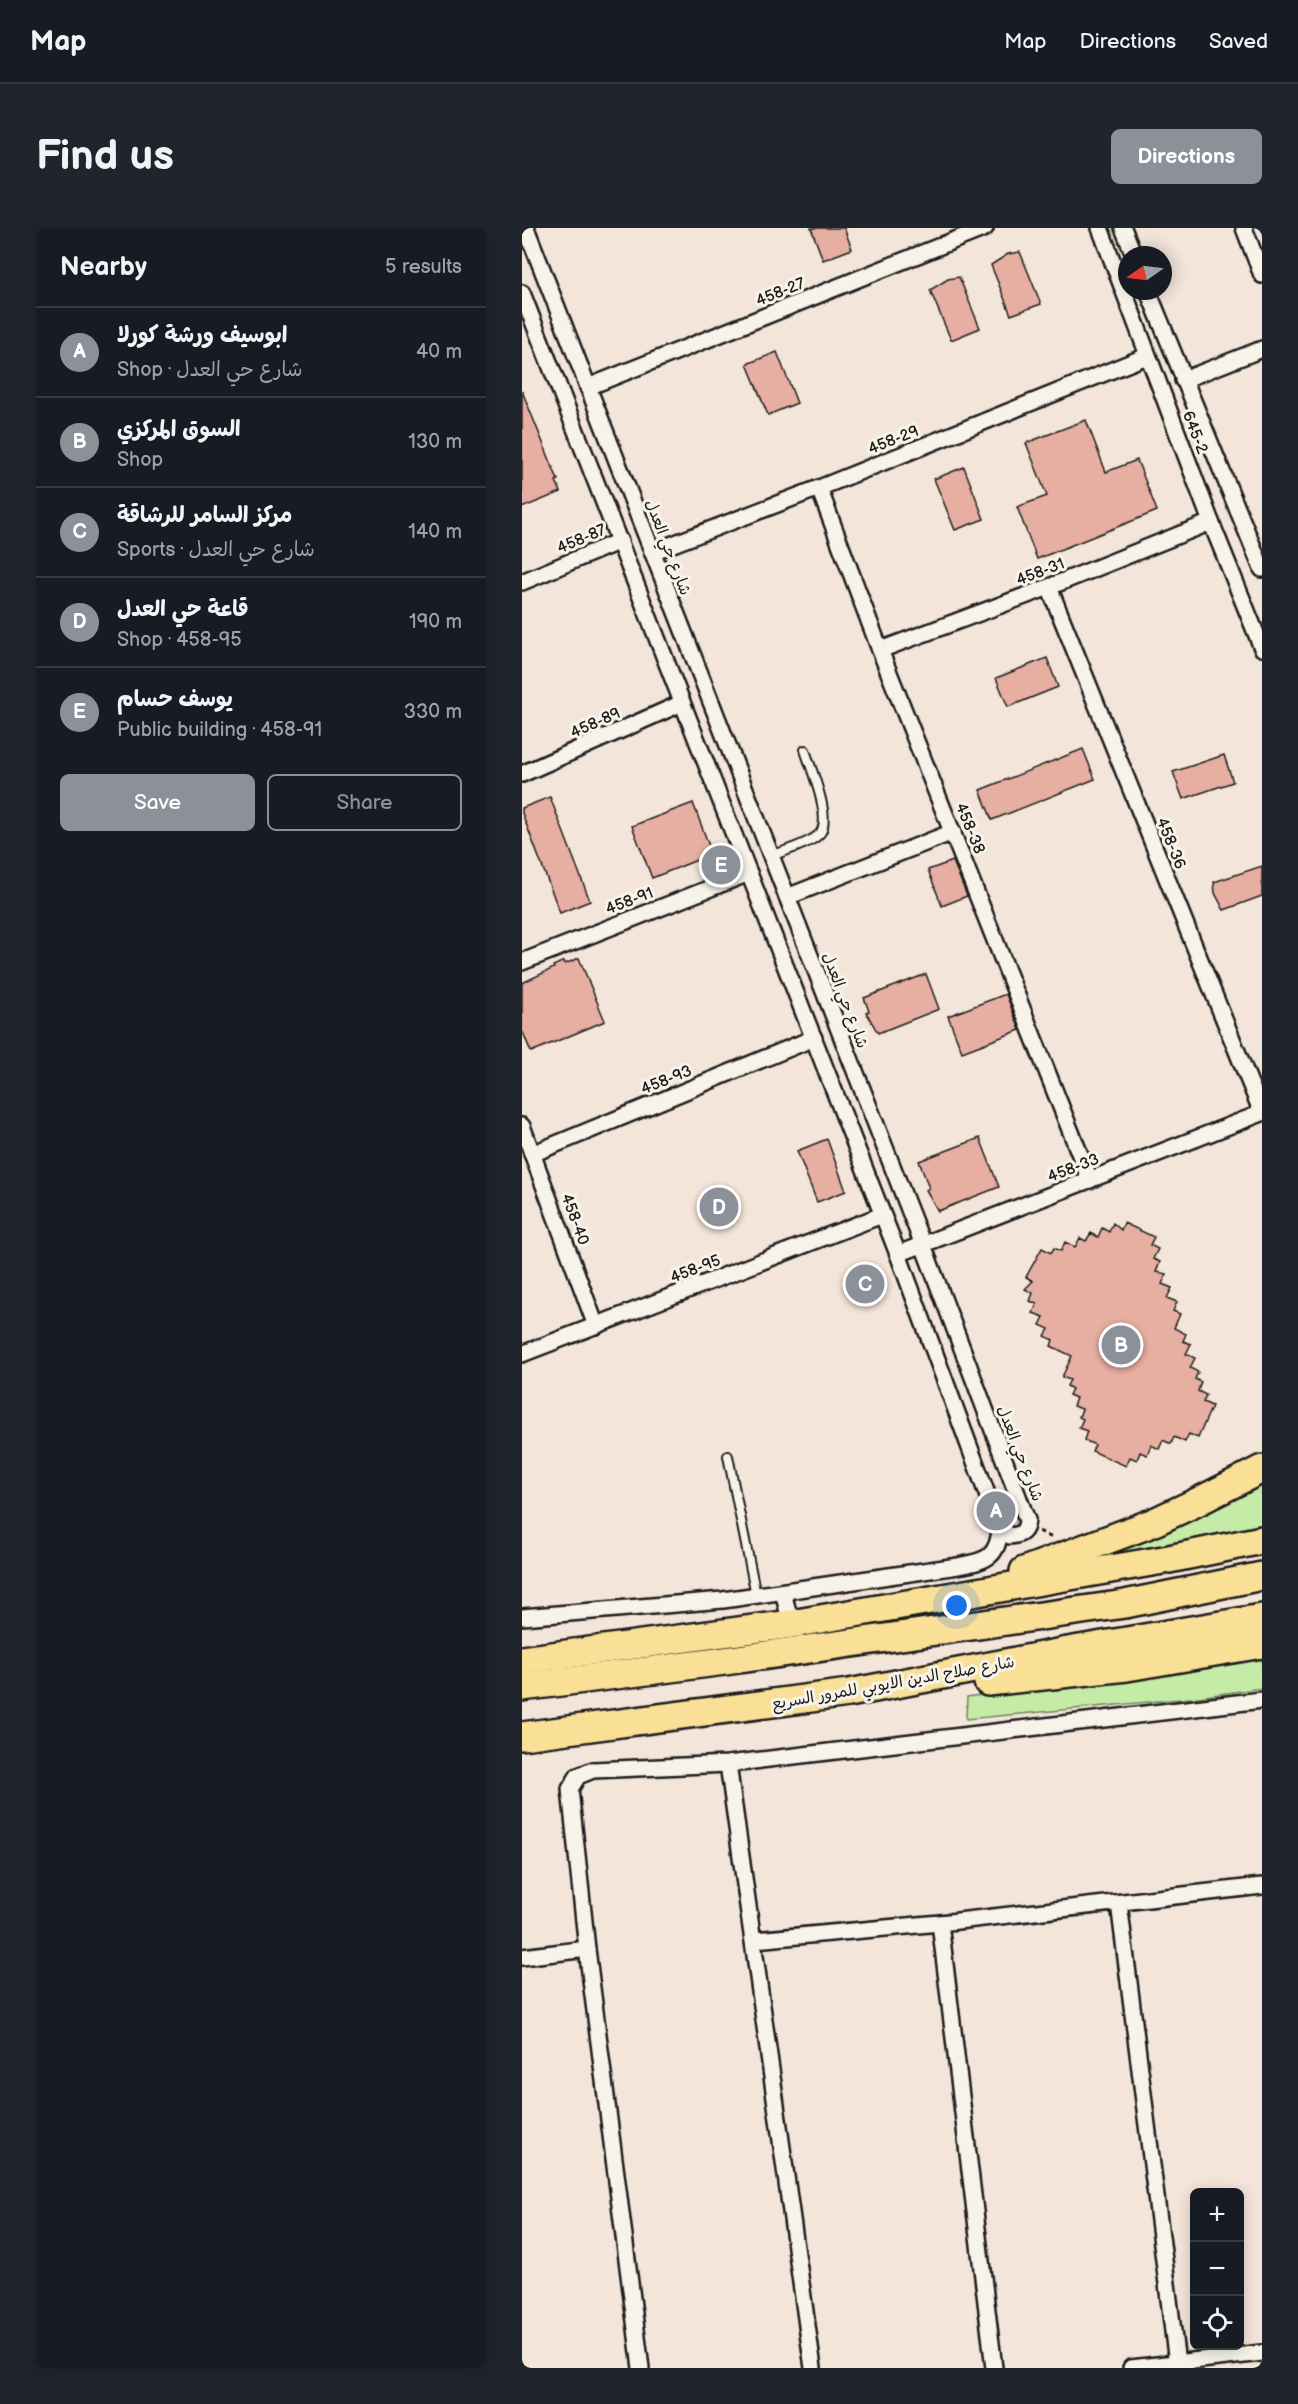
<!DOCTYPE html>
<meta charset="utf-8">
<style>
body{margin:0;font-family:"Balsamiq Sans","Playpen Sans Arabic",sans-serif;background:#20242c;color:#f1f3f6}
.controls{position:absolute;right:18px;bottom:18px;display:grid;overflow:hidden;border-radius:9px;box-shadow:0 3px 15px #0003}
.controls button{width:54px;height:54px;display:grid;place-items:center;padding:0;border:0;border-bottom:2px solid #363941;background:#171b24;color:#f1f3f6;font:30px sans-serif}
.compass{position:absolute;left:596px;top:18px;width:54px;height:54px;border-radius:50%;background:#171b24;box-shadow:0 3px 15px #0003;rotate:256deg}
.you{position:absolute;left:435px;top:1378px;width:21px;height:21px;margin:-15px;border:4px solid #fff;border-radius:50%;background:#1a73e8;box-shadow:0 0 0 9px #1a73e833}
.badge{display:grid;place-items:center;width:39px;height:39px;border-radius:50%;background:#8c9099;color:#fff;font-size:20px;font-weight:700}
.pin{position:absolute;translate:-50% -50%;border:3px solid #fff;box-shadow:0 2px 6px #0006}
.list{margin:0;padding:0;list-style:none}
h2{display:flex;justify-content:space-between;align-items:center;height:78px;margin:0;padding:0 24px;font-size:26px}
h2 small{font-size:20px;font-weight:400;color:#9ea1a6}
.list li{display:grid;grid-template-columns:39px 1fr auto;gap:18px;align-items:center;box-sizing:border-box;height:90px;padding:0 24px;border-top:2px solid #363941}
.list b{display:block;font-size:22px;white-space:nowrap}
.list p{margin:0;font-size:20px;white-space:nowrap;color:#9ea1a6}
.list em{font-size:20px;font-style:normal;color:#9ea1a6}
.actions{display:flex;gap:12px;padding:18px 24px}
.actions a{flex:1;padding:14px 0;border:2px solid #8c9099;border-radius:9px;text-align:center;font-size:21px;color:#8c9099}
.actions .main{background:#8c9099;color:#fff}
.icon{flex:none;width:33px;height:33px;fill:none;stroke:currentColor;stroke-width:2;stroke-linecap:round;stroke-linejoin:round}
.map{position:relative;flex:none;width:740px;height:2140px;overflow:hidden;border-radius:9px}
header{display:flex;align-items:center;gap:36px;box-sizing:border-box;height:84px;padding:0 30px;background:#171b24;border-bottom:2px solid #363941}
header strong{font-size:28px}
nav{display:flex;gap:33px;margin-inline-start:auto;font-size:21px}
.intro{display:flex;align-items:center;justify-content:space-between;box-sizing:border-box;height:144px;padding:0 36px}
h1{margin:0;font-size:42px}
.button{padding:15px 27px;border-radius:9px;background:#8c9099;color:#fff;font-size:21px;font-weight:700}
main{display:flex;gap:36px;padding:0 36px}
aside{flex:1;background:#171b24;border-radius:9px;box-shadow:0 3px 15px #0003}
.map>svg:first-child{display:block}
.green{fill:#c5eca6;stroke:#708461;stroke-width:1.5}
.building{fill:#e7aea2;stroke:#1c1c1c;stroke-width:1.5}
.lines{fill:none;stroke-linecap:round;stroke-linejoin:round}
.lane-casing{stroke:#1c1c1c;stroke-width:12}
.street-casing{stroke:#1c1c1c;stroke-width:20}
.highway-casing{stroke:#1c1c1c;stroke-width:32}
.path{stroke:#1c1c1c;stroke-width:3;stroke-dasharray:4.5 4.5;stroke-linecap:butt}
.lane{stroke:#f7f3e8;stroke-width:8}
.street{stroke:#f7f3e8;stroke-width:15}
.highway{stroke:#fadf96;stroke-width:27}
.labels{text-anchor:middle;stroke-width:6;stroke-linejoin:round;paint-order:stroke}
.street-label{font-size:16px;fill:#1c1c1c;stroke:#f7f3e8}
</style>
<header>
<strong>Map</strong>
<nav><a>Map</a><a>Directions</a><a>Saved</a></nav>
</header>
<div class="intro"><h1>Find us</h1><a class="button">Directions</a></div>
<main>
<aside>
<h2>Nearby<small>5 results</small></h2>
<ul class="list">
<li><span class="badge">A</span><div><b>ابوسيف ورشة كورلا</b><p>Shop · شارع حي العدل</p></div><em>40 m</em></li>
<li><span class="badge">B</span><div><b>السوق المركزي</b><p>Shop</p></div><em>130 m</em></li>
<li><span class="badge">C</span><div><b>مركز السامر للرشاقة</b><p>Sports · شارع حي العدل</p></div><em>140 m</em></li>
<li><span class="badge">D</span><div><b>قاعة حي العدل</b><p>Shop · 458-95</p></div><em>190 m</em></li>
<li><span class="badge">E</span><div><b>يوسف حسام</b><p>Public building · 458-91</p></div><em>330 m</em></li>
</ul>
<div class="actions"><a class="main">Save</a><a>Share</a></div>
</aside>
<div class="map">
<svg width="740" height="2140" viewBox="0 0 740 2140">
<rect width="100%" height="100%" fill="#f4e5da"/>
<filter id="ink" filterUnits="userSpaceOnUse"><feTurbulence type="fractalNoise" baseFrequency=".0167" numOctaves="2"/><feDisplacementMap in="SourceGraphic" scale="12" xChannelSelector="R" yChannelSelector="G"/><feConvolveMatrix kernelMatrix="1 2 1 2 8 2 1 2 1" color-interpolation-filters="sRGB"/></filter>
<g filter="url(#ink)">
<!-- green -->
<g class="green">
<polygon points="740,1253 740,1297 555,1336"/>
<polygon points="740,1428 740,1460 669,1470 444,1491 445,1469"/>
</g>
<!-- building -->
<g class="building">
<polygon points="289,0 322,0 330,21 301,32"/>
<polygon points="498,24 519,76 489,87 469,37 486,26"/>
<polygon points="437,49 458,100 429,112 408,62 426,51"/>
<polygon points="255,124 275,175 246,187 225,136"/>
<polygon points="0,163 36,252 34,253 39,264 0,280"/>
<polygon points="564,192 584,244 615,232 635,283 515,331 495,279 525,268 504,215"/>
<polygon points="442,239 462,291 433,302 412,251"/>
<polygon points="525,430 536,459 486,479 474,450"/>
<polygon points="561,521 573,551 470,592 458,562"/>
<polygon points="702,527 711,554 661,571 651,544"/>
<polygon points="28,569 68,673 38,685 0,585 0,580"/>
<polygon points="171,575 190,626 130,650 110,598"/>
<polygon points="431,633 445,668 420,678 406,642"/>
<polygon points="740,638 740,668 702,682 693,665 692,654"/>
<polygon points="57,730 83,793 9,824 0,802 0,755 32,740 31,738 42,733 43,736"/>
<polygon points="404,746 417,781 356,805 344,784 347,783 342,770"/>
<polygon points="484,766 498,802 440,824 426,788"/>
<polygon points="458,910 477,959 416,983 404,962 407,960 397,933"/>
<polygon points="305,911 324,963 295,974 275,923"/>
<polygon points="591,995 599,1002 602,995 632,1009 628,1017 636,1021 631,1031 638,1034 634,1044 645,1046 640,1056 650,1060 645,1070 655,1074 651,1083 658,1086 652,1100 664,1106 661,1113 669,1116 664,1126 673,1130 668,1140 676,1144 673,1151 679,1154 676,1163 684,1167 681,1174 690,1178 676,1210 667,1206 663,1214 652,1209 649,1216 641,1212 637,1221 629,1217 625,1227 618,1224 615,1232 608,1229 604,1238 570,1223 573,1217 562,1212 565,1203 557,1200 561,1191 557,1189 560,1181 551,1178 554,1170 547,1167 550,1161 545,1158 548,1152 540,1149 550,1128 529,1118 531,1112 523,1108 527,1101 518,1097 522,1089 511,1085 515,1076 508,1073 511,1065 503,1061 511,1053 504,1049 520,1020 529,1025 532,1020 539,1023 543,1014 553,1019 558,1010 564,1013 569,1005 576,1009 580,1000 587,1004"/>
</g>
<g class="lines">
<!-- lane casing -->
<g class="lane-casing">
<g id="lane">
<path d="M249,628C261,623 292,615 299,604C309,587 289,541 283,522"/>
<polyline points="206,1228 234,1367"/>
</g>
</g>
<!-- street casing -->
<g class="street-casing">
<g id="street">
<polyline points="578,0 689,294 740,420"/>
<polyline points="601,0 612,27"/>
<polyline points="722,0 740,47"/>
<polyline points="626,63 740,341"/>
<path d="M0,65L376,1026L478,1301L488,1308C500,1307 504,1303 505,1292L401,1017L4,0"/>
<polyline points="661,152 740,121"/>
<polyline points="66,159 463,0"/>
<polyline points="297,260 358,422 568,952"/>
<polyline points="130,324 297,260 625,128"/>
<polyline points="0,354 98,313"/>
<polyline points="358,422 527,359 689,294"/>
<polyline points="0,546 160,475"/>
<polyline points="265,669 431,604"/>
<polyline points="0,734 227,645"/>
<polyline points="0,898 74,1098"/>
<polyline points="10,926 292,810"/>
<polyline points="376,1026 740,885 527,359"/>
<polyline points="0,1126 360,987"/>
<polyline points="261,1364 269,1396"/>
<path d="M0,1389L201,1372L436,1338C462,1333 476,1331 478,1301"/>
<polyline points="206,1536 291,2140"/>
<polyline points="597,1675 655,2135"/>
<polyline points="418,1695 472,2140"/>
<polyline points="232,1712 418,1695 740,1658"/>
<polyline points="0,1729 65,1721"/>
<polyline points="119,2140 65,1721 48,1561 56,1548 71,1542 206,1536 740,1472"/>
<polyline points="609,2140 740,2125"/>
</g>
</g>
<!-- highway casing -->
<g class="highway-casing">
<g id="highway">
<polyline points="502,1343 630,1295 675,1274 740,1241"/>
<polyline points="0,1432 269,1396 647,1331 740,1312"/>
<polyline points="466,1454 605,1439 740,1416"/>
<polyline points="0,1459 203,1433 603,1376 740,1348"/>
<polyline points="0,1508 327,1465 546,1423 740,1390"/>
</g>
</g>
<!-- path -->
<polyline class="path" points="517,1303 530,1310"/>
<!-- lane -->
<use href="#lane" class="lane"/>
<!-- street -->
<use href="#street" class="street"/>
<!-- highway -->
<use href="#highway" class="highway"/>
</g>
</g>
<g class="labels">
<!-- street labels -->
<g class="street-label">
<text transform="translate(258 63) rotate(-22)" y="6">458-27</text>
<text transform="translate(674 204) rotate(69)" y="6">645-2</text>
<text transform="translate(371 211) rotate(-22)" y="6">458-29</text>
<text transform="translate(59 310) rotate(-23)" y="6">458-87</text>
<text transform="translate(147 319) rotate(69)" y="6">شارع حي العدل</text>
<text transform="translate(518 343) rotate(-21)" y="6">458-31</text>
<text transform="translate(73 494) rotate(-24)" y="6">458-89</text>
<text transform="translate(449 600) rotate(68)" y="6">458-38</text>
<text transform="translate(650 615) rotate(68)" y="6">458-36</text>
<text transform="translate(107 672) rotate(-21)" y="6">458-91</text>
<text transform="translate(324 772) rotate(69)" y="6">شارع حي العدل</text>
<text transform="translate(144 851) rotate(-22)" y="6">458-93</text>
<text transform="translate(551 939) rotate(-21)" y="6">458-33</text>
<text transform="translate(54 991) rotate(70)" y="6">458-40</text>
<text transform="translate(173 1040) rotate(-21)" y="6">458-95</text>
<text transform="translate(499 1225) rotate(69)" y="6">شارع حي العدل</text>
<text transform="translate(371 1454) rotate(-10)" y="6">شارع صلاح الدين الايوبي للمرور السريع</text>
</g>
</g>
</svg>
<div class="controls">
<button>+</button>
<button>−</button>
<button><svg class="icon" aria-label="locate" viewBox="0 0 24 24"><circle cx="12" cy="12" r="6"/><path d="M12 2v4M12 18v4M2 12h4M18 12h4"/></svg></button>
</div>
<svg class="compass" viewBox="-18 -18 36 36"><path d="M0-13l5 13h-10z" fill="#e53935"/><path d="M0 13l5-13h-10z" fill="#9ea1a6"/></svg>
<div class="you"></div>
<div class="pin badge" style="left:474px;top:1283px">A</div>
<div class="pin badge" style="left:599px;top:1117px">B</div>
<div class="pin badge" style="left:343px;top:1056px">C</div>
<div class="pin badge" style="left:197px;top:979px">D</div>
<div class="pin badge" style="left:199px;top:637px">E</div>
</div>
</main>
